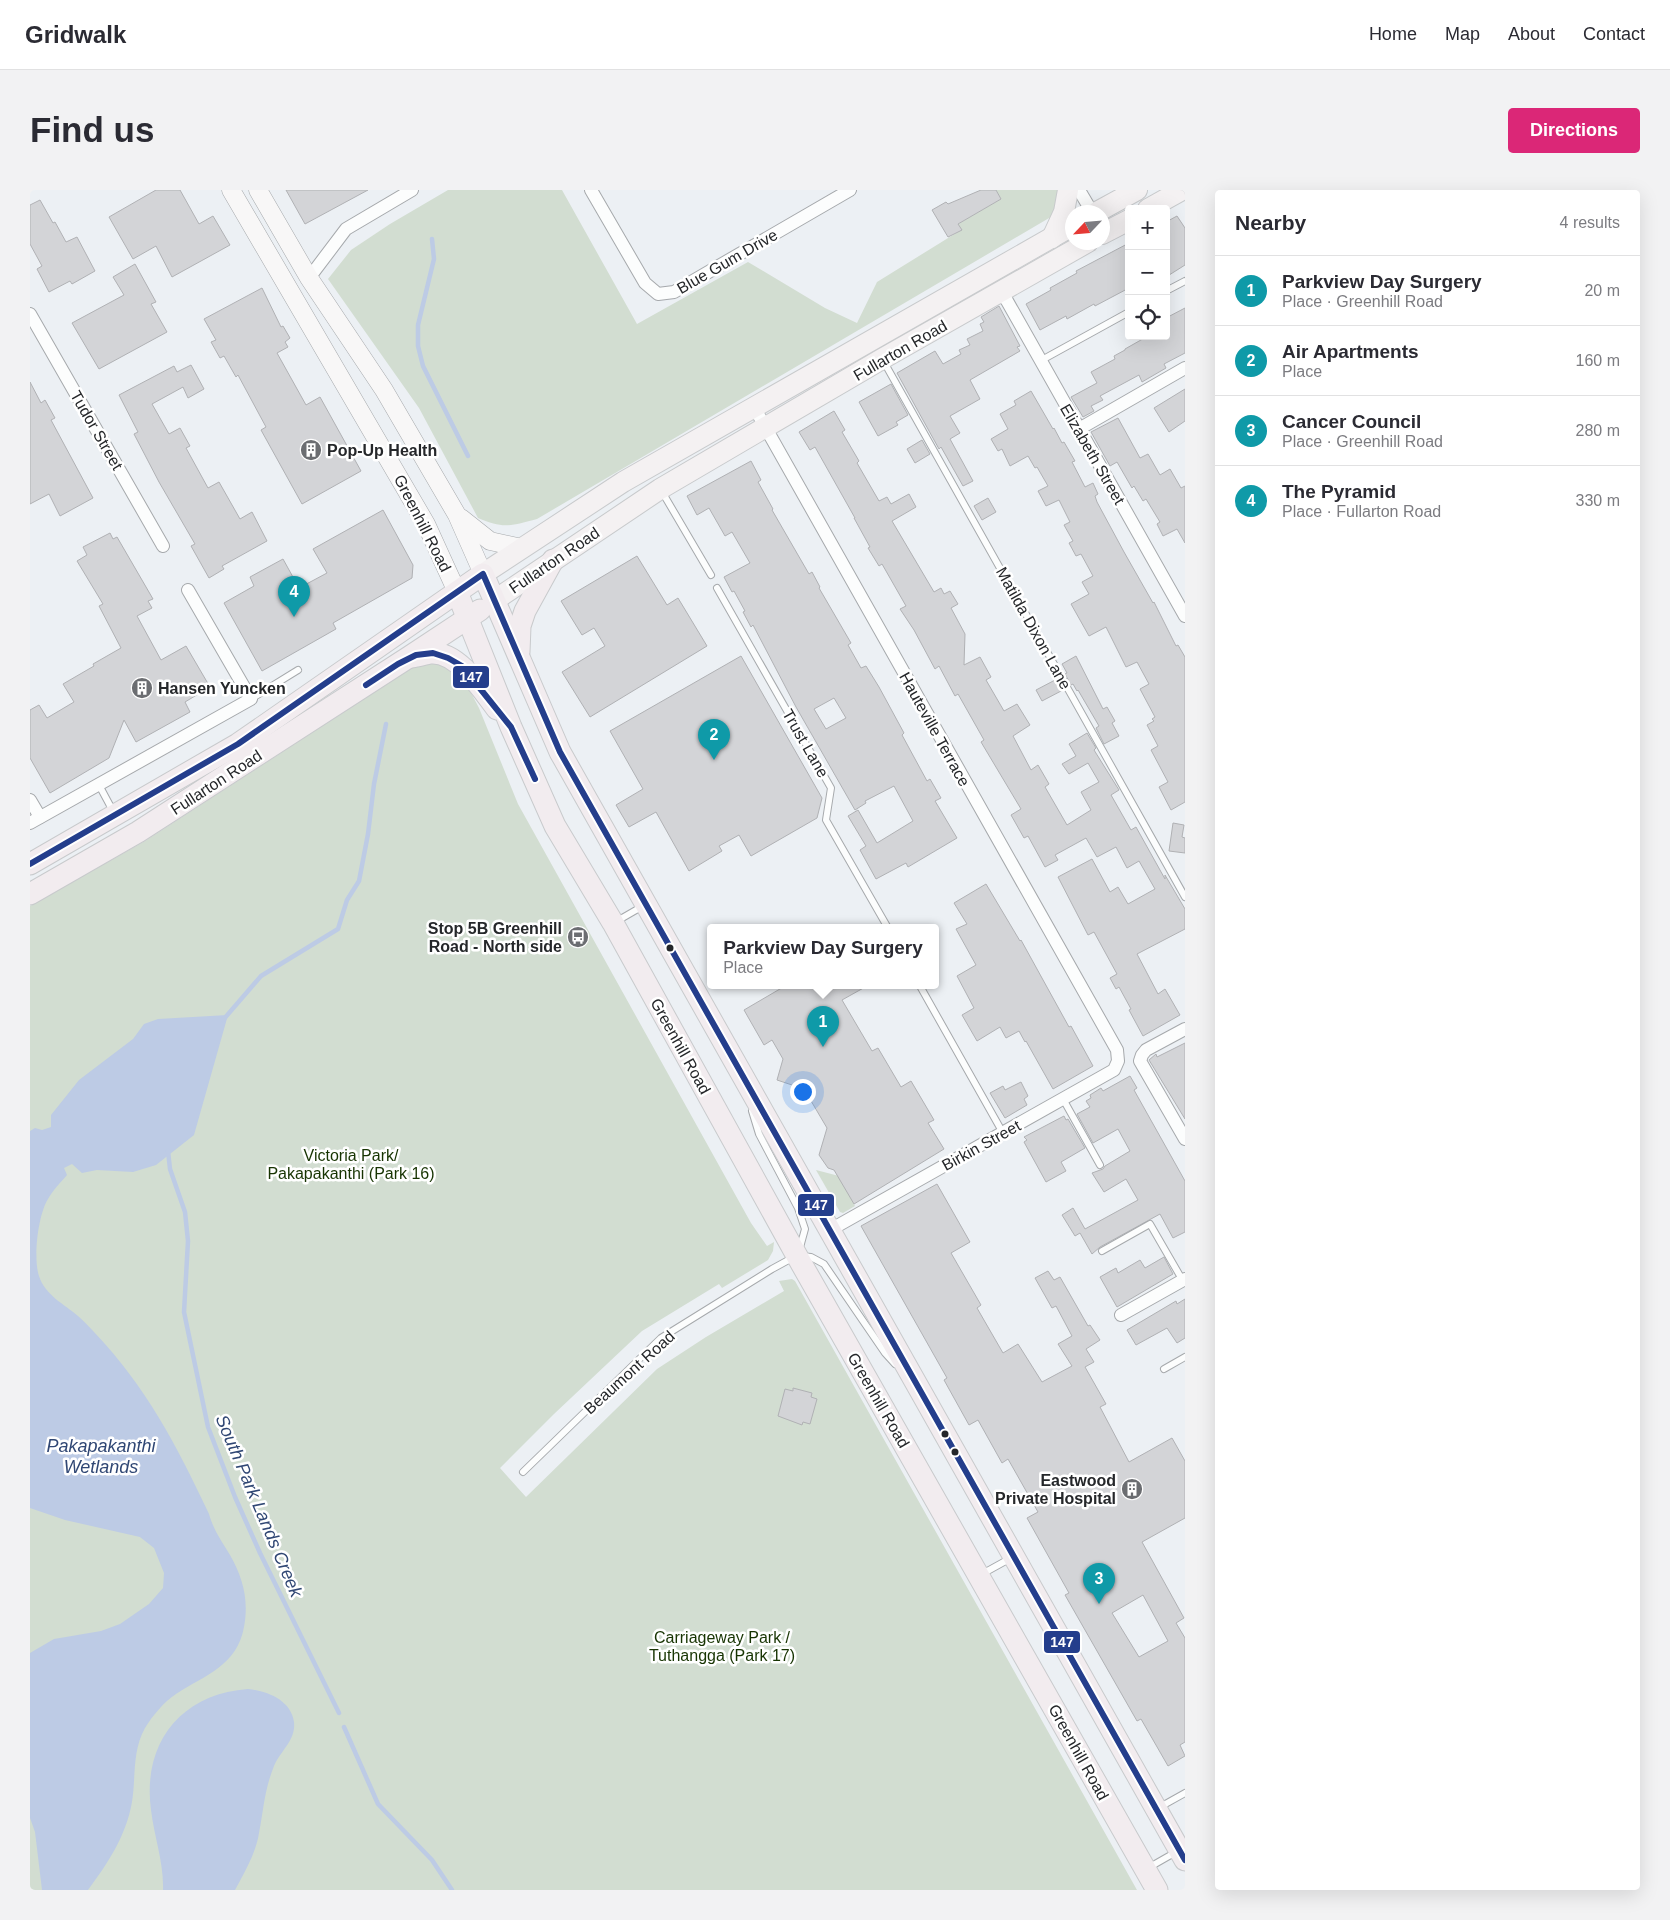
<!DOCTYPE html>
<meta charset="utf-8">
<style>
body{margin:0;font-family:Arial,sans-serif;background:#f2f2f3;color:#2b2b33}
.controls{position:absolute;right:15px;top:15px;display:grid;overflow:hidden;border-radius:5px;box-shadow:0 5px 20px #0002}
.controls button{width:45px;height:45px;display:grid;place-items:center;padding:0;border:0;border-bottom:1px solid #e1e1e2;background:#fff;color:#2b2b33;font:25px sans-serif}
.compass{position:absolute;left:1035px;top:15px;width:45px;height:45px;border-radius:50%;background:#fff;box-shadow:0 5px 20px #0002;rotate:244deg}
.you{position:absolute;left:772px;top:901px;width:18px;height:18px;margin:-12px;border:4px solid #fff;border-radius:50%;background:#1a73e8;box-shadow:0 0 0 8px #1a73e833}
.badge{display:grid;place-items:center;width:32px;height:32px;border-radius:50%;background:#db2777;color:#fff;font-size:16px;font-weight:700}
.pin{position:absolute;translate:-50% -41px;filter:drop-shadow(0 1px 2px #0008)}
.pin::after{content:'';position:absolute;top:26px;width:18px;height:15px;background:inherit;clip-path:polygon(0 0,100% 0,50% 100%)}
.popup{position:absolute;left:677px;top:734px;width:232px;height:65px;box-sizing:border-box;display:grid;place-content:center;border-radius:5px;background:#fff;filter:drop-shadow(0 1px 4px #0005);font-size:16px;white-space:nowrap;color:#7c7c81}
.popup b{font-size:19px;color:#2b2b33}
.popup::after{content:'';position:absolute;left:50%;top:100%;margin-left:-10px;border:10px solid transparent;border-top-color:#fff}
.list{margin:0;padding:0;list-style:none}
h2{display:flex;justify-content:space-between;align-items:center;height:65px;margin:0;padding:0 20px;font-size:21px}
h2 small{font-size:16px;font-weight:400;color:#7c7c81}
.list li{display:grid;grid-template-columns:32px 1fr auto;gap:15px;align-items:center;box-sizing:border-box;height:70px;padding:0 20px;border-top:1px solid #e1e1e2}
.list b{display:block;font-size:19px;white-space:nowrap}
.list p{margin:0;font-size:16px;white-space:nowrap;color:#7c7c81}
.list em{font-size:16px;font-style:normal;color:#7c7c81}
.icon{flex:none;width:28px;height:28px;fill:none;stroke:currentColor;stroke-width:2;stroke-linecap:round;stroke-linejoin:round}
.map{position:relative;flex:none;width:1155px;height:1700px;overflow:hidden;border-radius:5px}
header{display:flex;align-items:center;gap:30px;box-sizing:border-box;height:70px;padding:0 25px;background:#fff;border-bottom:1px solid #e1e1e2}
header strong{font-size:24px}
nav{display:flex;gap:28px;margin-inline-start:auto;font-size:18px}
.intro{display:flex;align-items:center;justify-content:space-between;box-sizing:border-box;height:120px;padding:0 30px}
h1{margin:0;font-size:35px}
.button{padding:12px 22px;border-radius:5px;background:#db2777;color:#fff;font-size:18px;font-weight:700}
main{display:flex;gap:30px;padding:0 30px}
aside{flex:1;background:#fff;border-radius:5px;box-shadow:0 5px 20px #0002}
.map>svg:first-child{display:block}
.green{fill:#d2ddd1}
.water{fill:#bdcbe5}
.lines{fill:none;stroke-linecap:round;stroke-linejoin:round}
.stream{stroke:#bdcbe5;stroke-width:4.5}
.building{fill:#d3d4d7;stroke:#b0b1b4;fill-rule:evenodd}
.service-casing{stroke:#a6a9ac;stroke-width:8}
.minor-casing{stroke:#a6a9ac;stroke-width:14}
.secondary-casing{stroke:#a6a9ac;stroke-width:19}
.primary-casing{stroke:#c8cacc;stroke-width:22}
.trunk-casing{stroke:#c8cacc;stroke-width:23}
.service{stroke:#fcfdfd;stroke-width:6}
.minor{stroke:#fcfdfd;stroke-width:12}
.secondary{stroke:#f8f7f7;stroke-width:18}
.primary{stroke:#f4f1f2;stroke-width:20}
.trunk{stroke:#f2ecef;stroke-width:21}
.bus-1-casing{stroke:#fff;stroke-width:10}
.bus-1{stroke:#243e8c;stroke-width:6}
.bus-dot{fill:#25272a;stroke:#fff;stroke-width:2}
.labels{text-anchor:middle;stroke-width:5;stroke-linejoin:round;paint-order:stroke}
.street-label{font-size:16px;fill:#25272a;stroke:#fff}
.poi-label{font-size:16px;font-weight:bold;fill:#25272a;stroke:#fff;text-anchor:start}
.park-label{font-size:16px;fill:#173402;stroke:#fff}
.water-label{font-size:18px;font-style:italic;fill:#304774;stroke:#fff}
.line-badge{stroke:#fff;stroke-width:2}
.badge-label{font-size:14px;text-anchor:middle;font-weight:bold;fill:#fff}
</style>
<header>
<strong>Gridwalk</strong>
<nav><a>Home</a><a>Map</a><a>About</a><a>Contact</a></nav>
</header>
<div class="intro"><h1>Find us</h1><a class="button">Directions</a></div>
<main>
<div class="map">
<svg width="1155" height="1700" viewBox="0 0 1155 1700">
<rect width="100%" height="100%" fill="#ecf0f4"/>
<!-- green -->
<g class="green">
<path d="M418,0H532L607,134L718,72L795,118L827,133L847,92L931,40L928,34L971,9L966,0H1031V21L507,329C481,336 473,339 448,328L389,218L298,89L321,60L360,34Z"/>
<polygon points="411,472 427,482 438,497 449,518 488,614 721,1033 737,1056 744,1052 743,1061 738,1070 692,1098 689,1094 612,1141 524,1224 470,1278 496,1307 627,1179 676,1147 754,1101 749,1091 762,1089 765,1091 1107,1700 0,1700 0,716 115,651 388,474"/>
<polygon points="786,980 809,986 825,1016 813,1023 810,1022"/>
</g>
<!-- water -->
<g class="water">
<path d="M198,825L164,945L126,975L103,982L67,980L52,983L42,974L34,978L37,985C31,992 23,1000 18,1009C8,1025 3,1068 9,1086C15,1105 34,1114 48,1126C54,1131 59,1137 64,1142C117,1198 147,1256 179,1324C184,1341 191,1350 200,1365C213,1388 219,1410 214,1437C207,1476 175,1485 146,1504C134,1512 123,1525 115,1538C102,1561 106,1587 102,1612C96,1646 78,1673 58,1700H12L5,1642L0,1628V1463L24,1449L71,1441L90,1434L119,1414L133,1398L134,1383L124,1358L110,1347L35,1330L0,1318V941L5,938L12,940L21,937V925L49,890L103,849L114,834L128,829Z"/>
<path d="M218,1499C237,1501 261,1510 264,1532C266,1550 251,1560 244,1576C234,1601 234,1618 229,1643C226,1663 214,1683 205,1700H133C134,1673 124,1646 121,1620C112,1554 150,1504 218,1499Z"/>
</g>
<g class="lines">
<!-- stream -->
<g class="stream">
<polyline points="402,49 404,69 388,135 388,156 393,176 438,266"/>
<polyline points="193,830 231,786 308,739 317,710 329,691 338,644 344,594 356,534"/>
<polyline points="138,961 140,979 155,1022 158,1051 154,1122 178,1237 205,1307 230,1363 309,1523"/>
<polyline points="314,1537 348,1614 402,1670 422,1700"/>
</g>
</g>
<!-- building -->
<g class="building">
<polygon points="126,0 150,0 169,34 183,26 200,55 142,87 126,56 103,69 79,27"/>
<polygon points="256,0 338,0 275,34"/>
<polygon points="951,0 966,0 971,9 928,34 932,40 918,47 902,20 916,12 918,14"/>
<polygon points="10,10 23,33 25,32 36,52 47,47 65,81 42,94 40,91 19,102 7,79 12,76 0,54 0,15"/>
<polygon points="1147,26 1155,38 1155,75 1136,87 1136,32"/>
<polygon points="1099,53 1099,98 1065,116 1064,114 1037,129 1036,126 1010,140 996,114 1021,100 1020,98 1047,83 1046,81"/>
<polygon points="105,74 126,112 121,114 137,142 69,179 42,133 94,105 83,87"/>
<polygon points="232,98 251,137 253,136 260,148 255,152 258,157 247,163 276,215 290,207 331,281 272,314 231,240 236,237 208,185 206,187 194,166 190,168 181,152 186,150 174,129"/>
<polygon points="969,116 990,156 987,157 990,161 940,190 950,209 920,226 930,243 920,249 943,291 933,296 911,257 909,259 867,183 905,161 913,174 931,164 929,160 940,155 937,149 953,141 950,134 954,132 951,127"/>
<polygon points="1155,118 1155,163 1134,174 1136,178 1112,192 1109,185 1070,206 1073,210 1061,216 1064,221 1053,227 1041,207 1067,193 1061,182 1085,169 1084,166 1095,160 1095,159 1118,146 1136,146 1136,128"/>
<polygon points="161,175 174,199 158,208 153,197 122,214 139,244 150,238 160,256 156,258 178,298 189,292 210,329 222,322 237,351 192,376 194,379 179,388 161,356 165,354 129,292 104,244 108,242 89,205 144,176 147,182"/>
<polygon points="0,192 11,213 15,210 25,228 21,230 63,308 30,326 19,304 0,314"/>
<polygon points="861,194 878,225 866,232 868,235 848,246 829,212"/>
<polygon points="1155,199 1155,231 1139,242 1124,218"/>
<polygon points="1001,201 1023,239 1024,238 1032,253 1034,252 1045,271 1042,272 1055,297 1063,293 1068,304 1065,306 1067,312 1094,362 1123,413 1124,412 1146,456 1148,455 1155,467 1155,612 1141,620 1129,597 1138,592 1121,560 1128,556 1117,535 1124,531 1122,529 1125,527 1110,499 1119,494 1107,472 1096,477 1076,437 1059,446 1041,414 1059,404 1052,392 1063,386 1051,364 1046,366 1039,353 1043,351 1034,335 1040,332 1029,310 1016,316 1008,301 1018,296 1007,277 1005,278 998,266 980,276 972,259 968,261 961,249 978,239 970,224 986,215 984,211"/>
<polygon points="804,221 815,240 812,242 829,271 827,273 849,311 857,307 861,314 879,304 886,317 862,331 904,402 911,398 914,404 920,401 928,414 921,418 935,444 934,475 950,467 961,487 956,490 974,521 987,514 1000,535 983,546 1001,580 1008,575 1019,594 1015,597 1037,635 1061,620 1051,602 1069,592 1058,573 1039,584 1032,574 1046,566 1039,554 1057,543 1066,558 1064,560 1089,600 1081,605 1101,640 1106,637 1135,689 1135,685 1155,719 1155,739 1107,764 1128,804 1135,799 1150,825 1113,846 1099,820 1101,819 1089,797 1086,799 1080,788 1087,784 1064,742 1058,745 1028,687 1062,669 1080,702 1088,697 1098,714 1125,699 1109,671 1097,678 1086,657 1067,667 1056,648 1025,665 1028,670 1015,677 998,646 994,648 981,625 991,619 951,552 954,550 928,504 925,506 909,476 905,479 884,440 870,419 876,416 852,374 849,376 838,358 840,357 824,328 825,328 785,257 780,260 769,242"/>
<polygon points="1088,228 1110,268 1118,264 1130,285 1140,279 1151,298 1155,296 1155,353 1147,339 1133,346 1127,334 1130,332 1116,309 1113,311 1104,296 1102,298 1087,272 1080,276 1061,242"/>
<polygon points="892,250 900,264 885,273 877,259"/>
<path d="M721,271L731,290L728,292L743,319L742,320L779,384L782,382L790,397L789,398L821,453L818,455L831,478L836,476L849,497L874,543L872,545L897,591L900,589L911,608L905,611L927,648L878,677L876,673L846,689L830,660L836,656L818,626L828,620L847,653L883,631L864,596L835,611L836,613L825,620L766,517L723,435L721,437L713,422L715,421L704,401L702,402L694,387L720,373L702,342L695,346L679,318L667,325L657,306ZM804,508L816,528L796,539L784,519Z"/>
<polygon points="958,308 966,322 952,330 944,316"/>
<polygon points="353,320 383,375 382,388 303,433 306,439 232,481 194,413 224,396 220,387 253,369 269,398 297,383 283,359"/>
<polygon points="80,343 83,349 87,347 123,409 118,411 122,418 107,426 131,470 156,456 180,497 155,512 160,522 106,552 94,530 79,568 20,603 0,568 0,520 9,515 17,528 44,512 33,494 64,476 63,474 91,458 69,416 73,414 47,371 57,365 53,357"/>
<polygon points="607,366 637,415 648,408 677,456 560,527 532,482 575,456 564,438 552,445 531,411"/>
<polygon points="711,466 792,608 787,628 721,666 709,645 689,656 692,661 659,681 626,622 599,637 586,615 613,599 580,541"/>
<polygon points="1046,466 1073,519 1077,517 1085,531 1082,533 1089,546 1074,554 1066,538 1069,536 1048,500 1047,501 1043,494 1041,495 1035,484 1037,483 1032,474"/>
<polygon points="1027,489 1033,500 1012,511 1006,500"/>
<polygon points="1143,633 1154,635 1152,647 1155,648 1155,663 1139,661"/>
<polygon points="956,694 990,751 991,750 1039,837 1041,836 1063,876 1023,899 996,851 995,852 989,841 976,848 970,837 947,851 932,825 944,818 927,786 946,775 926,739 937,734 924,713"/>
<polygon points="755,796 837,796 812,810 842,861 848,858 871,897 881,891 904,930 898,933 914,959 824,1014 804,980 798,978 789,965 797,938 774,899 747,890 753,869 742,850 734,855 714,820"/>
<polygon points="1155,853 1155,929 1119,870 1126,864 1127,867"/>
<polygon points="1100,886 1107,898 1104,900 1155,991 1155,1042 1143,1048 1130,1024 1070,1057 1062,1064 1050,1043 1045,1046 1032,1025 1043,1018 1055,1039 1108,1010 1096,989 1074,1002 1062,983 1073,979 1075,976 1100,961 1088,939 1063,953 1047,924 1060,917 1056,911 1061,908 1060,905 1071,898 1073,901"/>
<polygon points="991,892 998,906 994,909 997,915 975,928 960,903 973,896 975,900"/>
<polygon points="1034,926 1036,930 1038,929 1055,958 1031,972 1036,981 1016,992 994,952 997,950 994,947"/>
<path d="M907,994L940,1052L921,1063L951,1115L947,1118L973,1163L988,1154L1012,1192L1042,1176L1028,1154L1042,1146L1026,1116L1022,1118L1005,1088L1018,1081L1024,1090L1030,1087L1058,1136L1060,1135L1070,1150L1056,1159L1064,1172L1055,1177L1076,1214L1070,1217L1099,1272L1142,1248L1155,1271V1328L1112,1352L1154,1428L1146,1433L1155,1448V1552L1150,1555L1155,1566L1138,1576L1111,1529L1107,1531L1035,1405L1039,1403L997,1328L1008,1322L978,1269L972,1273L948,1230L939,1235L914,1190L917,1188L831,1036ZM1113,1405L1138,1451L1109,1467L1082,1423Z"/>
<polygon points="1134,1067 1143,1084 1087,1117 1070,1087 1086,1078 1088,1083 1110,1070 1115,1078"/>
<polygon points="1155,1109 1155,1148 1147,1153 1137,1138 1106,1155 1097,1140 1146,1111 1147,1114"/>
<polygon points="763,1198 782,1203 781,1207 787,1209 780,1234 773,1232 772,1235 748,1226 755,1199 763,1201"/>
</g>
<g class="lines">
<!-- service casing -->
<g class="service-casing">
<g id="service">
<polyline points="1136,101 1155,91"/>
<polyline points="1010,171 1099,122"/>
<polyline points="854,172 1155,707"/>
<polyline points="631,300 681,385"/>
<polyline points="687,398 801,598 796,630 858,738"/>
<polyline points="221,509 268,480"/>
<polyline points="69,595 84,623"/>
<polyline points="587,731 613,716"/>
<polyline points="890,796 973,943"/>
<polyline points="1033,909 1070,975"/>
<polyline points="722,921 729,944 768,1018 775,1039 769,1061"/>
<polyline points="1072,1061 1120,1034 1153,1091"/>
<polyline points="771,1066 781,1067 794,1074 855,1163 865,1174"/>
<polyline points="1134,1179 1155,1167"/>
<polyline points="493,1282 631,1148 742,1079 764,1067"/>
<polyline points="952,1384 981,1368"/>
<polyline points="1130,1617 1155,1603"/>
<polyline points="1118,1678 1146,1662"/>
</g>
</g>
<!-- minor casing -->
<g class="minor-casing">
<g id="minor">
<polyline points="561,0 615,93 628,104 644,102 820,0"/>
<polyline points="1049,0 1062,22"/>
<polyline points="279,88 316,39 382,0"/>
<polyline points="972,102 1155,426"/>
<polyline points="0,124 133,356"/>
<polyline points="724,217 1087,860 1088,871 1084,880 800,1040"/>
<polyline points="1049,239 1155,178"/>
<polyline points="0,610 10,627"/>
<polyline points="0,633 221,509 158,400"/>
<polyline points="1155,839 1116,860 1112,865 1110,871 1155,949"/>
<polyline points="1091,1125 1155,1089"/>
</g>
</g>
<!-- secondary casing -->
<g class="secondary-casing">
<g id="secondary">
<polyline points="201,0 396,334 427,402"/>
<polyline points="228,0 279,88 354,200 427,325 453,384"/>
<polyline points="431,328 460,351 492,358"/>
</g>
</g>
<!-- primary casing -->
<g class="primary-casing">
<g id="primary">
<polyline points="1118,19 1152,0"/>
<polyline points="1067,22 1107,0"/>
<polyline points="1072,44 1099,30"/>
<polyline points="1022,48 1034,22 1038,0"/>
<polyline points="453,384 593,292 1042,36"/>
<polyline points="465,410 630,299 852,169 1058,52"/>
</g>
</g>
<!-- trunk casing -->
<g class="trunk-casing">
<g id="trunk">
<polyline points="427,402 481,537 525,636 583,733 767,1066 1127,1700"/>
<polyline points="489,462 490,436 495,421 523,370"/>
<path d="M382,467C388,466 395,464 401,463C428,461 453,501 467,519"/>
<polyline points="0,674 208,554 453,384 530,562 1155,1670"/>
<polyline points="0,704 108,642 379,467 450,420"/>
</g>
</g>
<!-- service -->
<use href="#service" class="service"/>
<!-- minor -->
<use href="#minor" class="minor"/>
<!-- secondary -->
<use href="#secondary" class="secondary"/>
<!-- primary -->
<use href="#primary" class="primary"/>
<!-- trunk -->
<use href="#trunk" class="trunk"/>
<!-- bus-1 casing -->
<g class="bus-1-casing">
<g id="bus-1">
<polyline points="336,495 368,474 386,465 403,463 418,468 432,476 481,537 505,589"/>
<polyline points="0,674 208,554 453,384 530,562 1155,1670"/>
</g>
</g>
<!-- bus-1 -->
<use href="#bus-1" class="bus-1"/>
</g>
<!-- icons -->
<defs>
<g id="building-disc" transform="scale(1.125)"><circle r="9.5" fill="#6b6d71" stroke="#fff"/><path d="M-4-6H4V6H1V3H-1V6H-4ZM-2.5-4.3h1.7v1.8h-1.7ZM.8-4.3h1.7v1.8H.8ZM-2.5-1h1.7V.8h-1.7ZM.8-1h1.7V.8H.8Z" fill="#fff"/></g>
<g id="bus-disc" transform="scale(1.125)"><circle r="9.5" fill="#6b6d71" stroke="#fff"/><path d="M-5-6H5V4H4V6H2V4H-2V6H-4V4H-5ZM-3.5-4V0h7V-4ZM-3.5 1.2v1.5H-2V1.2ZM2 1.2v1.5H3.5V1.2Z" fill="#fff"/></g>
</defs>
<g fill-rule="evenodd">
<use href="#building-disc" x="281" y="260"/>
<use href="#building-disc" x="112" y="498"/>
<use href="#bus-disc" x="548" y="747"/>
<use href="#building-disc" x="1102" y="1299"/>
</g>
<!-- markers -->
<g class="bus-dot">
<circle cx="640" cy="758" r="4.5"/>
<circle cx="915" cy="1244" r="4.5"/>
<circle cx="925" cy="1262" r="4.5"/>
</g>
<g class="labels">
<!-- street labels -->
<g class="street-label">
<text transform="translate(697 71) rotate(-30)" y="6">Blue Gum Drive</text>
<text transform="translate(870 160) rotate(-30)" y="6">Fullarton Road</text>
<text transform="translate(67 240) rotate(60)" y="6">Tudor Street</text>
<text transform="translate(1063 264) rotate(60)" y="6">Elizabeth Street</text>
<text transform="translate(393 333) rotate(63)" y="6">Greenhill Road</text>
<text transform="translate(524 370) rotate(-34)" y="6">Fullarton Road</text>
<text transform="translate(1004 438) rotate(61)" y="6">Matilda Dixon Lane</text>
<text transform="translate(905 539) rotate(61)" y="6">Hauteville Terrace</text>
<text transform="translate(776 553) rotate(60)" y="6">Trust Lane</text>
<text transform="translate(186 592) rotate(-33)" y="6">Fullarton Road</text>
<text transform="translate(651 856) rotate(61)" y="6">Greenhill Road</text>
<text transform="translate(951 955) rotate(-29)" y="6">Birkin Street</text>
<text transform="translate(599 1182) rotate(-42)" y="6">Beaumont Road</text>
<text transform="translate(849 1210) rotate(60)" y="6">Greenhill Road</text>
<text transform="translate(1049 1562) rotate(61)" y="6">Greenhill Road</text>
</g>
<!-- poi labels -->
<g class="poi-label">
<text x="297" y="266">Pop-Up Health</text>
<text x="128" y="504">Hansen Yuncken</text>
<text x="532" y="744" text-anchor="end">Stop 5B Greenhill<tspan x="532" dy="18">Road - North side</tspan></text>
<text x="1086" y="1296" text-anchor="end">Eastwood<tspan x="1086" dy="18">Private Hospital</tspan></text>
</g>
<!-- park labels -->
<g class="park-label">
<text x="321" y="971">Victoria Park/<tspan x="321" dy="18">Pakapakanthi (Park 16)</tspan></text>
<text x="692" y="1453">Carriageway Park /<tspan x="692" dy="18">Tuthangga (Park 17)</tspan></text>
</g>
<!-- water labels -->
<g class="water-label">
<text x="71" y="1262">Pakapakanthi<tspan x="71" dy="21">Wetlands</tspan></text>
<text transform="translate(229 1316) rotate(67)" y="6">South Park Lands Creek</text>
</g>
</g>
<g class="line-badge">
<rect x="422" y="475" width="38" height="24" rx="5" fill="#243e8c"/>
<rect x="767" y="1003" width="38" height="24" rx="5" fill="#243e8c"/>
<rect x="1013" y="1440" width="38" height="24" rx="5" fill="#243e8c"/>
</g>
<g class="badge-label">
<text x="441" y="492">147</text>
<text x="786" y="1020">147</text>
<text x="1032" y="1457">147</text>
</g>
</svg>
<div class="controls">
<button>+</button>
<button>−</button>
<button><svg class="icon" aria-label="locate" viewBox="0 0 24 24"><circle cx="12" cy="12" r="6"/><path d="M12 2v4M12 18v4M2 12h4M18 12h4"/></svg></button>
</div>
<svg class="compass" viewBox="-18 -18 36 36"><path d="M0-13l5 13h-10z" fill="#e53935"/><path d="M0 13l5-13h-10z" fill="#7c7c81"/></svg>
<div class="you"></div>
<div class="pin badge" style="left:793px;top:857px;background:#0f9aa8">1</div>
<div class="popup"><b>Parkview Day Surgery</b>Place</div>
<div class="pin badge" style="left:684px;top:570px;background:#0f9aa8">2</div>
<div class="pin badge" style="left:1069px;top:1414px;background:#0f9aa8">3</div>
<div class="pin badge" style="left:264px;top:427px;background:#0f9aa8">4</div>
</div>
<aside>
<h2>Nearby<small>4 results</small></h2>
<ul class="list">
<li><span class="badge" style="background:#0f9aa8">1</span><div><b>Parkview Day Surgery</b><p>Place · Greenhill Road</p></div><em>20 m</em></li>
<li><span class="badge" style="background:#0f9aa8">2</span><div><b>Air Apartments</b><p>Place</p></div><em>160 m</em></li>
<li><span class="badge" style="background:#0f9aa8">3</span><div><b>Cancer Council</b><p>Place · Greenhill Road</p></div><em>280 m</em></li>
<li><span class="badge" style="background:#0f9aa8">4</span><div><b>The Pyramid</b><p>Place · Fullarton Road</p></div><em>330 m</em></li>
</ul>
</aside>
</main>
